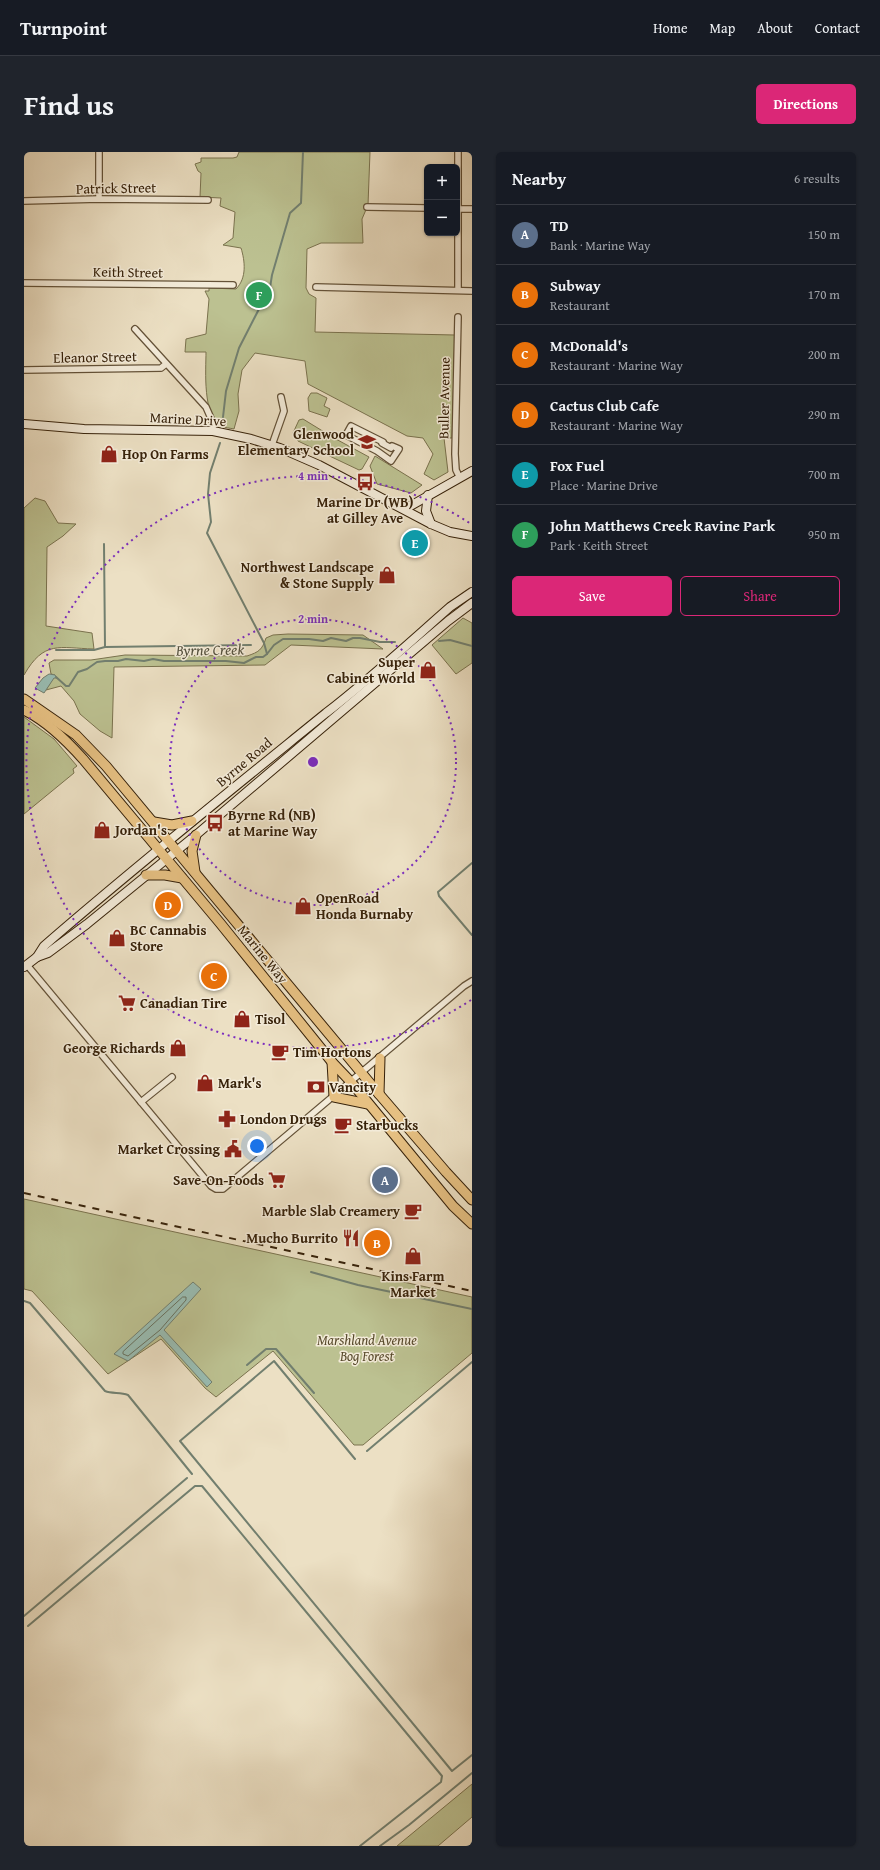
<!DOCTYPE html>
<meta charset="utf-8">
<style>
body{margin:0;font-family:"Gentium Book Plus",serif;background:#20242c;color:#f1f3f6}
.controls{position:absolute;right:12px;top:12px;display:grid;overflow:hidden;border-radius:6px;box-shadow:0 1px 3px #0004}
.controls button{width:36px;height:36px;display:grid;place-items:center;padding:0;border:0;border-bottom:1px solid #363941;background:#171b24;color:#f1f3f6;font:20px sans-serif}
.you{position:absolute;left:233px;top:994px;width:14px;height:14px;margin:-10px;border:3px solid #fff;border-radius:50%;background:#1a73e8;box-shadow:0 0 0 6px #1a73e833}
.badge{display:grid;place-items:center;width:26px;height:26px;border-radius:50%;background:#db2777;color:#fff;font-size:13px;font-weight:700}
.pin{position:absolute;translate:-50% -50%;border:2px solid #fff;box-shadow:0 1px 4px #0006}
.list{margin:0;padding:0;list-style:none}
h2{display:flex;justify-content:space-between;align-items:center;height:52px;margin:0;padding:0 16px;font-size:17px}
h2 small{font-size:13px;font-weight:400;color:#9ea1a6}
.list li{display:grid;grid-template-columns:26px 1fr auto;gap:12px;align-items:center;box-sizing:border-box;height:60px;padding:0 16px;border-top:1px solid #363941}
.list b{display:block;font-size:15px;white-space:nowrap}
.list p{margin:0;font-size:13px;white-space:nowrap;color:#9ea1a6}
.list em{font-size:13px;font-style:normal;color:#9ea1a6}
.actions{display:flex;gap:8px;padding:12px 16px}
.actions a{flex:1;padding:9px 0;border:1px solid #db2777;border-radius:6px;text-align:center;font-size:14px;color:#db2777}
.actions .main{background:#db2777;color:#fff}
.map{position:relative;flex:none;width:448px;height:1694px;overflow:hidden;border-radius:6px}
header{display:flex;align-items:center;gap:24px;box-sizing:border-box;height:56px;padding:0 20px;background:#171b24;border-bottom:1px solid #363941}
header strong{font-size:19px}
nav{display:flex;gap:22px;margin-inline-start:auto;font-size:14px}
.intro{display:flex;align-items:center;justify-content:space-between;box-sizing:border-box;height:96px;padding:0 24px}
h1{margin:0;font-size:28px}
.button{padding:10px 18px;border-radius:6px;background:#db2777;color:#fff;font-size:14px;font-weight:700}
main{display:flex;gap:24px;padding:0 24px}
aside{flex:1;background:#171b24;border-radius:6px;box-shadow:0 1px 3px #0004}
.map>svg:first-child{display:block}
.green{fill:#bcc191;stroke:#7a724e}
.water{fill:#99bdb3;stroke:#727f6f}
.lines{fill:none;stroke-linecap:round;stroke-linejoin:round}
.shore{stroke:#68705e;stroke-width:1}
.stream{stroke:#727f6f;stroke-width:2}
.street-casing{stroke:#645238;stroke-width:8}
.secondary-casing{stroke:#37220a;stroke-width:10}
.primary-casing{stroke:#37220a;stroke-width:11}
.street{stroke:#f3ebd9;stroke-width:5.5}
.secondary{stroke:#f3ebd9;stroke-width:8}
.primary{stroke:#e6c082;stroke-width:9}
.rail{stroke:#37220a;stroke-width:2;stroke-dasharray:7 7;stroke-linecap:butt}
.ring{fill:none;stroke:#7b2cbf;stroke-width:2;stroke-dasharray:2 4}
.labels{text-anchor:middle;stroke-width:3;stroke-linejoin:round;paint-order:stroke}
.street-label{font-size:14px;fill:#37220a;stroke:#f3ebd9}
.poi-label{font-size:14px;font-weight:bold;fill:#37220a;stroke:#f3ebd9;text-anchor:start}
.park-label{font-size:14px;font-style:italic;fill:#584a2c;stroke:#f3ebd9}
.water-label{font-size:15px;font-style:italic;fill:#54503d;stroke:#f3ebd9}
.centre{fill:#7b2cbf;stroke:#f3ebd9;stroke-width:2}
.ring-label{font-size:12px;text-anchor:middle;font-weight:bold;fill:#7b2cbf;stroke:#f3ebd9;stroke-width:3;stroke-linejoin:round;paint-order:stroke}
</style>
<header>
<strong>Turnpoint</strong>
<nav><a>Home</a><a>Map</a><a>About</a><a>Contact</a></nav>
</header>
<div class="intro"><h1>Find us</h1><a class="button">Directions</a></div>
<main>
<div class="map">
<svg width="448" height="1694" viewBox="0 0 448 1694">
<rect width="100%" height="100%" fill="#ece0c4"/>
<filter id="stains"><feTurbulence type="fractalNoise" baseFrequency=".005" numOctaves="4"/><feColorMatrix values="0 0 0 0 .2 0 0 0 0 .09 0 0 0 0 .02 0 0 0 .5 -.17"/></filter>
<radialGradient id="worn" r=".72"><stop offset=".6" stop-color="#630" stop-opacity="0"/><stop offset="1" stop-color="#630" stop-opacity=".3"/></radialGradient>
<!-- green -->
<g class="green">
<path d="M215,0H346L344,53L338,67L339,91H297L283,97L282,136L285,142L292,146L291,180L431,183L428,286H420L424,320L410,328L400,322L409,302L399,286L383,284L284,232L281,209L231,201L218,218L214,242L215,259L210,277C206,276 201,276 198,274C178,265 182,218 182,200H161L162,187L182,182L185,147L181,139H185V136L212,137C223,126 221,109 217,96L199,93L209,86L211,60L196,54L197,46L176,45L177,21L174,19L171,12L177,10V6H209L213,5Z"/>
<polygon points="287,241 293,241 303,246 300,254 306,257 303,265 285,259 284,246"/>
<polygon points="279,267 310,286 345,305 338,317 335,318 274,289 269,281 275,268"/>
<polygon points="351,304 398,333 387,341 353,332 346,314"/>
<path d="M11,346L21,349L34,371L52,372L39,384L23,395L22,474L68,481L70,497C35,496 20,488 0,523V356Z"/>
<polygon points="439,466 448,471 448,511 432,522 408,493"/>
<path d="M264,482L339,483L359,497L267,493L241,513L90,515L88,586L76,579L56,562L50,549L37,534L22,538L31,523L27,522L25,511L30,508H67L101,503L223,504C235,500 238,498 242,486L249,483Z"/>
<polygon points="0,565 30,587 53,614 49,617 50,621 0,662"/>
<polygon points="0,1047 448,1145 448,1201 339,1293 330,1293 249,1199 192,1245 181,1236 137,1187 84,1222 8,1139 0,1137"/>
<polygon points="448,1632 448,1665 414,1694 373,1694"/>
</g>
<!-- water -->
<g class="water">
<polygon points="25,522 31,523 33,526 30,526 20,541 11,536 19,526"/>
<polygon points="169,1130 177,1137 140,1178 188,1230 183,1235 136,1183 104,1209 90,1202"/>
</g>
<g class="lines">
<!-- shore -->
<polygon class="shore" points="159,1145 162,1145 162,1148 136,1178 104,1204 99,1202 99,1200"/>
<!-- stream -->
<g class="stream">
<polyline points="199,265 202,239 215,196 236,155 245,142 248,123 266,61 277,51 279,0"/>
<polyline points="196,291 186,321 184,342 187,370 183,381 240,491 243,502"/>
<polyline points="80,392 81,495"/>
<polyline points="415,489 426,488 448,494"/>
<polyline points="32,498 70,498 81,495 227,493"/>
<polyline points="32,525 42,534 45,534 54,520 63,517 73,510 81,509 94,509 102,507 120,509 129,507 140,509 202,509 220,511 232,505 239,505 243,502 250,493 259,487 285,487 299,489 307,486 322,489 329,486 336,486 356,490 371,490"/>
<polyline points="448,711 414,740 415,744 448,783"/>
<polyline points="287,1120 334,1133 448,1157"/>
<path d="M0,1149L6,1151L81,1239C88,1242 96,1240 104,1243L168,1322"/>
<polyline points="223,1213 242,1197 252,1197 290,1241"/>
<polyline points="343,1299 448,1210"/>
<polyline points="331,1307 250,1209 156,1289 428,1619 448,1603"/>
<polyline points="0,1464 163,1326"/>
<polyline points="4,1474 171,1334 178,1334 418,1624 417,1630 336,1694"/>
<polyline points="356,1694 385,1673 448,1621"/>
</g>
<!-- street casing -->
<g class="street-casing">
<g id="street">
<polyline points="75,47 75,0"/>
<polyline points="0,49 75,47 184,48"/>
<polyline points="343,55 403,56"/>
<polyline points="433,57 448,57"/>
<polyline points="0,131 209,133"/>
<polyline points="292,135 448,139"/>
<polyline points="434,138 434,0"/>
<polyline points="434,165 431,302 432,318 436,326"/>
<polyline points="111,177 182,255 189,271 189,279"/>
<polyline points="0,218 137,216 142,212"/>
<polygon points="327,274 359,290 358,291 367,296 368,294 375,297 367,309 353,299 322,283"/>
<polyline points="248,293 260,259 257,245"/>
<polyline points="3,813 187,1034 192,1037 199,1037 440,834 448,829"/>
<polyline points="117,950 148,925"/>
</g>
</g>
<!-- secondary casing -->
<g class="secondary-casing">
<g id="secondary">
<polyline points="0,272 60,277 189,279 227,287 256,296 295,313 407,372 426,380 448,384"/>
<polyline points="404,343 402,359 407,372"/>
<polyline points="381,357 448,319"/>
<polyline points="13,805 24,801 63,772 172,683 424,469 448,451"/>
<path d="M0,815L13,805L20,794C112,714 207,638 302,561C345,528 385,491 426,455L448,440"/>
</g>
</g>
<!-- primary casing -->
<g class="primary-casing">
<g id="primary">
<polyline points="0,547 52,583 82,614 355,942 422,1020 448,1048"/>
<path d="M0,558C23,569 43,589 59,607L196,771L308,910L327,930L429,1054L448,1072"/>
<polyline points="130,670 148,673 168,669"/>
<polyline points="171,720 168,699 172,683"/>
<polyline points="122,723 141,723 158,726"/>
<polyline points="308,910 310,945 344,952"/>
<polyline points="355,942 356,906"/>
</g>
</g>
<!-- street -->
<use href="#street" class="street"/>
<!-- secondary -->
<use href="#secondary" class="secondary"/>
<!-- primary -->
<use href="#primary" class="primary"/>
<!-- rail -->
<polyline class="rail" points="0,1041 448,1139"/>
</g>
<!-- distance rings -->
<g class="ring">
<circle cx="289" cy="610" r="143"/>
<path d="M447 848A286 286 0 1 1 447 372"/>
</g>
<!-- icons -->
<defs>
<g id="school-bare" transform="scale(1.38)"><path d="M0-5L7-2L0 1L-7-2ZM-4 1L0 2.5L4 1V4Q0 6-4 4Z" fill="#8f2418" stroke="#f3ebd9" stroke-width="2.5" paint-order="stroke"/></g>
<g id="shop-bare" transform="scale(1.38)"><path d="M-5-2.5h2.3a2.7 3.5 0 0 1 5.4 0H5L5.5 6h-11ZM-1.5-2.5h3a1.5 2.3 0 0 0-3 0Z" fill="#8f2418" stroke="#f3ebd9" stroke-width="2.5" paint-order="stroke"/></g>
<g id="bus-bare" transform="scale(1.38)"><path d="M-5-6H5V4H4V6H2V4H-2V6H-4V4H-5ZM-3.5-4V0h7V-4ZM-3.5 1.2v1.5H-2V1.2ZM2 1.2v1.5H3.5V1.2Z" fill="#8f2418" stroke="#f3ebd9" stroke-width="2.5" paint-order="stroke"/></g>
<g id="supermarket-bare" transform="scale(1.38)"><path d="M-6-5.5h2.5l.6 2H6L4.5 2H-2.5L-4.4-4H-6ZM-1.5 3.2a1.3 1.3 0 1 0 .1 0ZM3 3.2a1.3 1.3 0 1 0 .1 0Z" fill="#8f2418" stroke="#f3ebd9" stroke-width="2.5" paint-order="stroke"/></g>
<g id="cafe-bare" transform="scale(1.38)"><path d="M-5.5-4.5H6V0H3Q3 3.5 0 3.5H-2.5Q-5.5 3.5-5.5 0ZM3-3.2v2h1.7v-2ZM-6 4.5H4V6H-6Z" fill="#8f2418" stroke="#f3ebd9" stroke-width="2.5" paint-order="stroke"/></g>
<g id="bank-bare" transform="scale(1.38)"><path d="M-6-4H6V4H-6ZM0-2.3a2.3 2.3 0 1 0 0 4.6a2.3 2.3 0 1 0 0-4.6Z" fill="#8f2418" stroke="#f3ebd9" stroke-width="2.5" paint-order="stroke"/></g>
<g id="pharmacy-bare" transform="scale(1.38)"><path d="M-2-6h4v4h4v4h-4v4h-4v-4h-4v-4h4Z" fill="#8f2418" stroke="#f3ebd9" stroke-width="2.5" paint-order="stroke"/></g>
<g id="civic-bare" transform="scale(1.38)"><path d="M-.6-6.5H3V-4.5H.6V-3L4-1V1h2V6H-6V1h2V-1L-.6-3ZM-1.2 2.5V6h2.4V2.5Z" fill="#8f2418" stroke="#f3ebd9" stroke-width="2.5" paint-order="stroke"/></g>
<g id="restaurant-bare" transform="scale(1.38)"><path d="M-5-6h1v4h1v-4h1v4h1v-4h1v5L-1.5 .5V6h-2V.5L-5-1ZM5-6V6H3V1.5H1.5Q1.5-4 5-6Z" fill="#8f2418" stroke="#f3ebd9" stroke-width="2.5" paint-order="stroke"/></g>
</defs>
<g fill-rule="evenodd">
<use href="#school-bare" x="343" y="290"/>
<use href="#shop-bare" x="85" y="302"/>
<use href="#bus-bare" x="341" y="330"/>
<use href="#shop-bare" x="363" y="423"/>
<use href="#shop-bare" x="404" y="518"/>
<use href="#bus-bare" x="191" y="671"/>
<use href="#shop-bare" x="78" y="678"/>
<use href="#shop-bare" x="279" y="754"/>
<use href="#shop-bare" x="93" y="786"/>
<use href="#supermarket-bare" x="103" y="851"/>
<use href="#shop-bare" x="218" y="867"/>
<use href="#shop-bare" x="154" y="896"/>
<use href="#cafe-bare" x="256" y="900"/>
<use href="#shop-bare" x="181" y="931"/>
<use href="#bank-bare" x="292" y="935"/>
<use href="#pharmacy-bare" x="203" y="967"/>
<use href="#cafe-bare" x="319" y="973"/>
<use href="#civic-bare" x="209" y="997"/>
<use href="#supermarket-bare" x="253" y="1028"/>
<use href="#cafe-bare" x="389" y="1059"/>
<use href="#restaurant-bare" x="327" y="1086"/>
<use href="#shop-bare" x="389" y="1104"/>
</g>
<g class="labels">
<!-- street labels -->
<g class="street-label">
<text transform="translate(92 36) rotate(-1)" y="5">Patrick Street</text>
<text transform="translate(104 120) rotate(1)" y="5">Keith Street</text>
<text transform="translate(71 205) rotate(-1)" y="5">Eleanor Street</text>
<text transform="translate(420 246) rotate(-89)" y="5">Buller Avenue</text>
<text transform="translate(164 267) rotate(3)" y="5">Marine Drive</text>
<text transform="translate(220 610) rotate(-40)" y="5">Byrne Road</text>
<text transform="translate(239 802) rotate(51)" y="5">Marine Way</text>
</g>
<!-- poi labels -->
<g class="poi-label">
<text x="330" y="287" text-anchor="end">Glenwood<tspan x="330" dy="16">Elementary School</tspan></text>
<text x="98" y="307">Hop On Farms</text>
<text x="341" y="355" text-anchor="middle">Marine Dr (WB)<tspan x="341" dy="16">at Gilley Ave</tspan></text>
<text x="350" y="420" text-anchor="end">Northwest Landscape<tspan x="350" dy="16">&amp; Stone Supply</tspan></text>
<text x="391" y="515" text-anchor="end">Super<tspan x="391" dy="16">Cabinet World</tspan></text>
<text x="204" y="668">Byrne Rd (NB)<tspan x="204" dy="16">at Marine Way</tspan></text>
<text x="91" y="683">Jordan's</text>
<text x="292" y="751">OpenRoad<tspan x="292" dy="16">Honda Burnaby</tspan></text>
<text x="106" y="783">BC Cannabis<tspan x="106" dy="16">Store</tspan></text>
<text x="116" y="856">Canadian Tire</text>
<text x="231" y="872">Tisol</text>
<text x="141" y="901" text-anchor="end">George Richards</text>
<text x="269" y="905">Tim Hortons</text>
<text x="194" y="936">Mark's</text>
<text x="305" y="940">Vancity</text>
<text x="216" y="972">London Drugs</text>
<text x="332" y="978">Starbucks</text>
<text x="196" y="1002" text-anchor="end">Market Crossing</text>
<text x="240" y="1033" text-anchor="end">Save-On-Foods</text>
<text x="376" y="1064" text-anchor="end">Marble Slab Creamery</text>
<text x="314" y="1091" text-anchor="end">Mucho Burrito</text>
<text x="389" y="1129" text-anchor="middle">Kins Farm<tspan x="389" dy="16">Market</tspan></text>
</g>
<!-- park labels -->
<g class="park-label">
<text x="343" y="1193">Marshland Avenue<tspan x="343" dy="16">Bog Forest</tspan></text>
</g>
<!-- water labels -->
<g class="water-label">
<text transform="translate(186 498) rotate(-1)" y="5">Byrne Creek</text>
</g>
</g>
<circle cx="289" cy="610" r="6" class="centre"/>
<g class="ring-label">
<text x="289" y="328">4 min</text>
<text x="289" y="471">2 min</text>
</g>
<rect width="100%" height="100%" filter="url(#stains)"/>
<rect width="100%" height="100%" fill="url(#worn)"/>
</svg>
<div class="controls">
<button>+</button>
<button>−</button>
</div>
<div class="you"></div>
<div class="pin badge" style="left:361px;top:1028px;background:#5c6f8a">A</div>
<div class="pin badge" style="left:353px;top:1091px;background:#e8710a">B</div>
<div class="pin badge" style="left:190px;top:824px;background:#e8710a">C</div>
<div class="pin badge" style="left:144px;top:753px;background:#e8710a">D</div>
<div class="pin badge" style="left:391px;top:391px;background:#0f9aa8">E</div>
<div class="pin badge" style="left:235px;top:143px;background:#2e9e5b">F</div>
</div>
<aside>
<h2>Nearby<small>6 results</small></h2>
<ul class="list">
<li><span class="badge" style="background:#5c6f8a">A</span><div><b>TD</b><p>Bank · Marine Way</p></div><em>150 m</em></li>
<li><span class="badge" style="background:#e8710a">B</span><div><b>Subway</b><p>Restaurant</p></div><em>170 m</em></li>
<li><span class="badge" style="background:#e8710a">C</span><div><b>McDonald's</b><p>Restaurant · Marine Way</p></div><em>200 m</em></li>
<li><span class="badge" style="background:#e8710a">D</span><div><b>Cactus Club Cafe</b><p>Restaurant · Marine Way</p></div><em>290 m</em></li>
<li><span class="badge" style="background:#0f9aa8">E</span><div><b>Fox Fuel</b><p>Place · Marine Drive</p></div><em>700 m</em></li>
<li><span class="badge" style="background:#2e9e5b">F</span><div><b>John Matthews Creek Ravine Park</b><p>Park · Keith Street</p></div><em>950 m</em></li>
</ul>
<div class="actions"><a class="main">Save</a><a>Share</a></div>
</aside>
</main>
